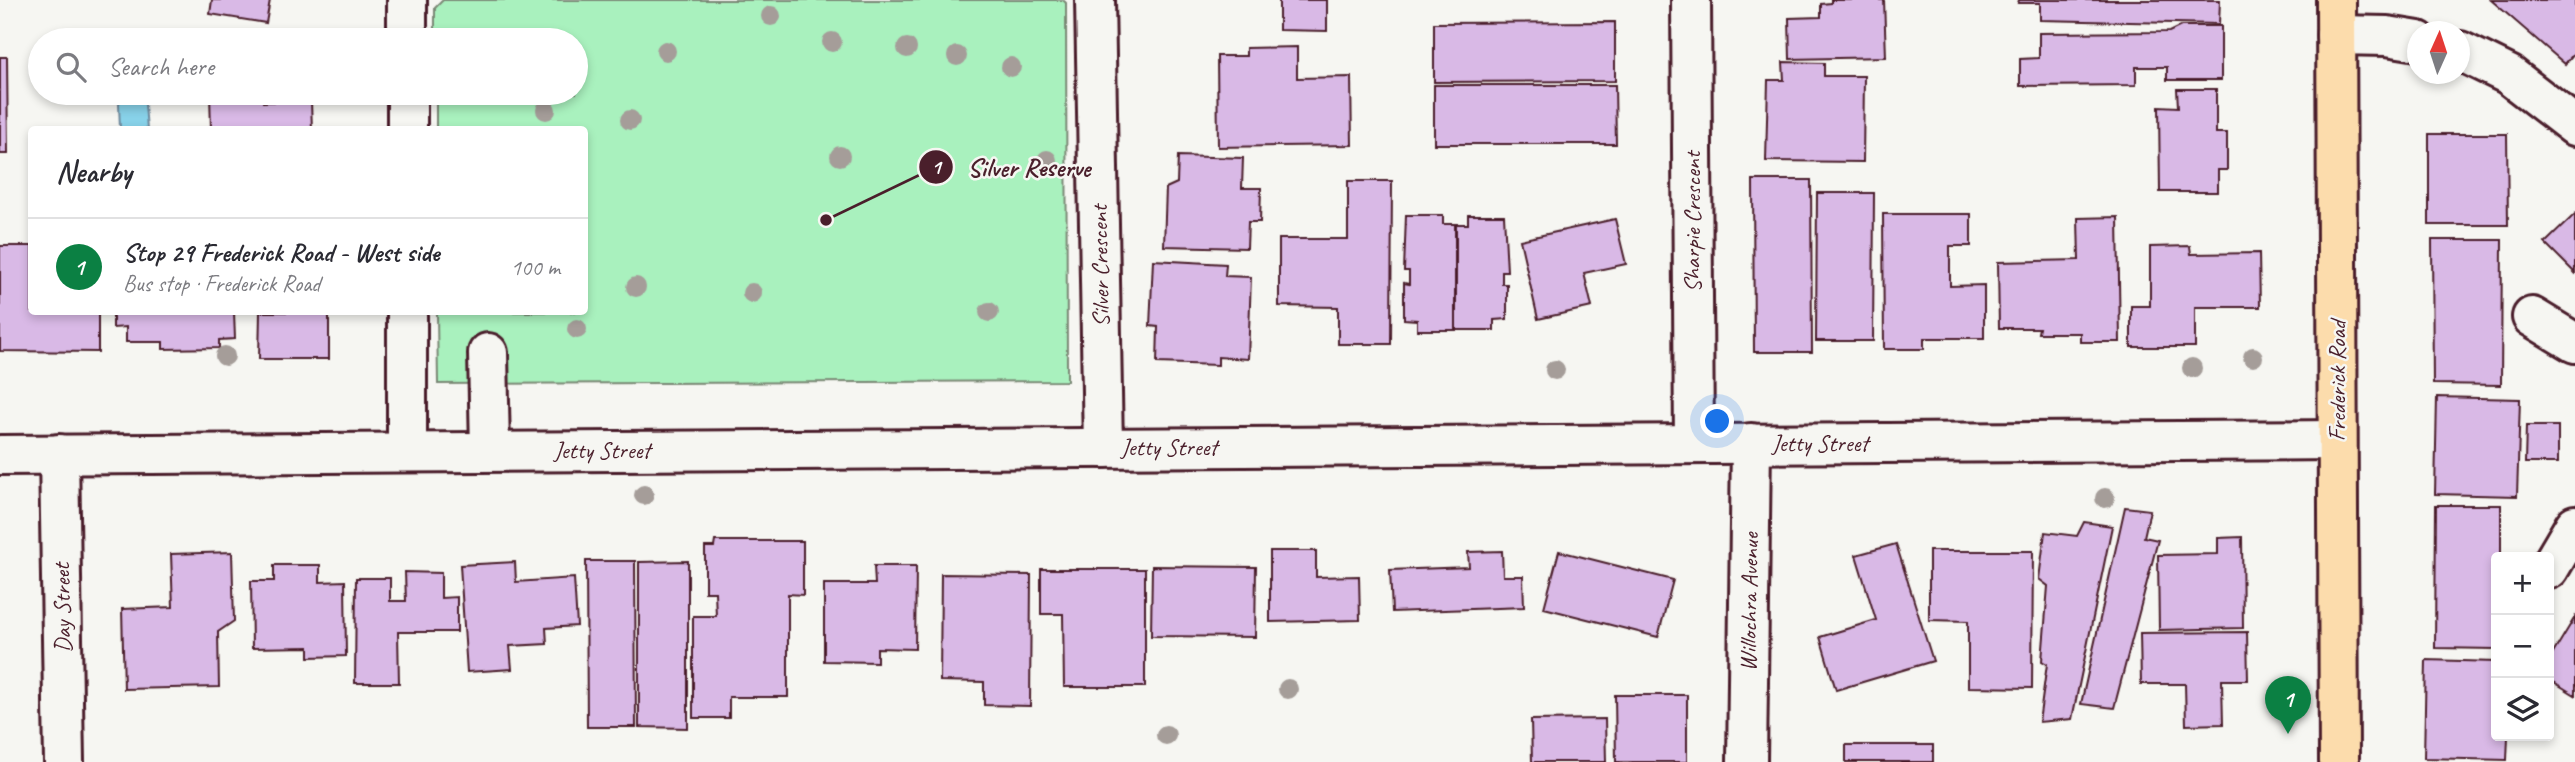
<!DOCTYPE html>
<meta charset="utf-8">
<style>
body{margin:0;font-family:Caveat,sans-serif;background:#f7f7f7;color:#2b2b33}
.controls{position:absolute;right:21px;bottom:21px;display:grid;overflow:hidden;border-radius:7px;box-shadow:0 4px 10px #0003}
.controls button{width:63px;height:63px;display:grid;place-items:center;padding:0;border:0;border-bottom:2px solid #e1e1e2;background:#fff;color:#2b2b33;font:35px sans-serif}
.compass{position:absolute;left:2407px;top:21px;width:63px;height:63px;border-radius:50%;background:#fff;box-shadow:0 4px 10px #0003;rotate:3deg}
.you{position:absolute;left:1718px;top:422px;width:24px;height:24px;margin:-18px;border:5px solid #fff;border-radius:50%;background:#1a73e8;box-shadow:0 0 0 10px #1a73e833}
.badge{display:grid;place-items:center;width:46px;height:46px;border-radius:50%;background:#0b8043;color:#fff;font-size:23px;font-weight:700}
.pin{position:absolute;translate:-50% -58px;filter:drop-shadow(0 2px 4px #0008)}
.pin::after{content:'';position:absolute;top:37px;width:24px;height:21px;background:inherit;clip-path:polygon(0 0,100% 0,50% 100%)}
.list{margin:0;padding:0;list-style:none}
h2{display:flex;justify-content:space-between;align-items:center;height:91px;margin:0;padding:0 28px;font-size:30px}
h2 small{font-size:23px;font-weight:400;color:#7c7c81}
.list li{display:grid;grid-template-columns:46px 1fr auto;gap:21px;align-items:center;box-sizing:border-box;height:98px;padding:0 28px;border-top:2px solid #e1e1e2}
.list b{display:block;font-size:26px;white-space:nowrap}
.list p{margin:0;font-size:23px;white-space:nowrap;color:#7c7c81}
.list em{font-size:23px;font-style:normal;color:#7c7c81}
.icon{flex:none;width:38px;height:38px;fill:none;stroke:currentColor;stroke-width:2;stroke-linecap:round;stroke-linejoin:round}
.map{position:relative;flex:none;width:2575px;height:762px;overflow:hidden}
.search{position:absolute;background:#fff;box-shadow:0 4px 10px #0003;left:28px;top:28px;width:560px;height:77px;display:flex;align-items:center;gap:18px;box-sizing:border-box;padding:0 24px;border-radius:38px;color:#7c7c81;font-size:26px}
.panel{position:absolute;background:#fff;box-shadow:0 4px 10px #0003;left:28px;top:126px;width:560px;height:189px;border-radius:7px}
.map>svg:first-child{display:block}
.green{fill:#a9f1be;stroke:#7a8874;stroke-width:2}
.water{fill:#88d2e9;stroke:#6f8a9d;stroke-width:2}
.building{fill:#d9b9e6;stroke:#4a1f2b;stroke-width:2}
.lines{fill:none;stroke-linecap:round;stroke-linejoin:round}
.minor-casing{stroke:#4a1f2b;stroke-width:44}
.major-casing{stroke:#4a1f2b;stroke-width:44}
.minor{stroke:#f6f6f2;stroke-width:38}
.major{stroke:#fcdcac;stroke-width:38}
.tree{fill:#a59d99}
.labels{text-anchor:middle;stroke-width:5;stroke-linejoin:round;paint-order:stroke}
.street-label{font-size:24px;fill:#4a1f2b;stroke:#f6f6f2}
.leader{fill:none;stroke:#4a1f2b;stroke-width:2.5}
.callout-dot{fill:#4a1f2b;stroke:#f6f6f2;stroke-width:2.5}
.mark-label{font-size:21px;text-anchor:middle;font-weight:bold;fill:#fff}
.callout-label{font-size:26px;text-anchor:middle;font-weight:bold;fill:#4a1f2b;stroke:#f6f6f2;stroke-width:5;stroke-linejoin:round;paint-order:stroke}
</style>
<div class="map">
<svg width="2575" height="762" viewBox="0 0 2575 762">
<rect width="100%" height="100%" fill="#f6f6f2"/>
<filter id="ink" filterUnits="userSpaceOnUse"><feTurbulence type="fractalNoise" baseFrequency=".0143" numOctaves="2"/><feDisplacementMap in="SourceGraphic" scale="14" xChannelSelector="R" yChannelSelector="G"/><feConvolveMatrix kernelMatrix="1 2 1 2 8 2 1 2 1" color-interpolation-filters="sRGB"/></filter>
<g filter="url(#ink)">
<!-- green -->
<polygon class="green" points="443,0 1063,0 1066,3 1067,381 438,384 437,312 584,312 584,130 436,129 436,93 576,93 576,40 435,40 435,8"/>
<!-- water -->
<polygon class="water" points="122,93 152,93 145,105 147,129 120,129 119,104"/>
<!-- building -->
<g class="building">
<polygon points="212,0 270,0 266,23 210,14"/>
<polygon points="1279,0 1327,0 1327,31 1279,30"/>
<polygon points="1831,0 1884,0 1886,57 1790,59 1789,18 1821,17 1821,4 1831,3"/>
<polygon points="2019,0 2220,0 2219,24 2040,20 2040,3 2018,3"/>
<polygon points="2491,0 2575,0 2575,52 2565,64"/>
<polygon points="1615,22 1615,81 1434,82 1434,23"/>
<polygon points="2181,26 2221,26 2221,80 2167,80 2167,67 2136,67 2136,85 2020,86 2020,59 2039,58 2039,33 2169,32"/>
<polygon points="1297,47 1297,78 1351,77 1352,145 1218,147 1217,56 1246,56 1246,48"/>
<polygon points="0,57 7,57 8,154 0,154"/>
<polygon points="1783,62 1824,63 1824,76 1864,76 1863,162 1766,161 1768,80 1784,80"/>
<polygon points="1434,85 1615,85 1616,144 1434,144"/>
<polygon points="2177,89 2216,89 2216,133 2227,133 2227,170 2218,170 2218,192 2160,192 2159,106 2178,107"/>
<polygon points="210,93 263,93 263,102 311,101 312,130 211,130"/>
<polygon points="2429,134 2507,134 2508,225 2429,225"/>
<polygon points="1178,156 1243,158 1242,188 1261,188 1260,222 1248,222 1247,248 1164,246 1166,188 1177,183"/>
<polygon points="1753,180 1811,180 1812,352 1754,352"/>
<polygon points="1348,181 1392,181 1391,344 1338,344 1338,307 1279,306 1279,239 1348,239"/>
<polygon points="1817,193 1874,193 1873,341 1816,341"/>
<polygon points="1883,214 1971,214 1971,246 1950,246 1950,286 1984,285 1984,338 1924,338 1924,349 1884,349"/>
<polygon points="2575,214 2575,273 2545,243"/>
<polygon points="1406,215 1443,215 1443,224 1455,224 1455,330 1417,330 1417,320 1404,319 1404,283 1409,284 1409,271 1404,271"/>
<polygon points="1468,215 1504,215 1507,271 1502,271 1502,284 1507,284 1507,319 1494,320 1494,330 1456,330 1456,224 1468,224"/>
<polygon points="2118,217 2120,342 2080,342 2080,333 2038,333 2039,328 1999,328 1998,262 2079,260 2078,218"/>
<polygon points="1615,219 1626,264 1584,273 1592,307 1538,319 1520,240"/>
<polygon points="2432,240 2502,240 2501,385 2433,384"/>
<polygon points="0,246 32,246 32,312 98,312 98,352 0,351"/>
<polygon points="2190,246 2191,254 2259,253 2260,307 2195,307 2195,347 2131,347 2131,306 2150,306 2150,247"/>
<polygon points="1153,260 1226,264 1225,276 1251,277 1248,359 1218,357 1218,365 1157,363 1158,327 1150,326"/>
<polygon points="113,312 234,312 235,339 219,340 219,348 163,349 163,342 126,342 126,327 113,328"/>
<polygon points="260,312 329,312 329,359 259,359"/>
<polygon points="2437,397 2520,399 2517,496 2435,494"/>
<polygon points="2526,426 2558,426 2558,463 2525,463"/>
<polygon points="2436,505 2501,505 2501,557 2496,557 2496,649 2435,648"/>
<polygon points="2125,507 2150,510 2144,537 2158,540 2114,708 2081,704"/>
<polygon points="2084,522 2112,526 2072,719 2039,722 2047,664 2042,661 2048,586 2039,579 2045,532 2077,536"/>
<polygon points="2242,537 2243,628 2159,630 2158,555 2218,554 2218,538"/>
<polygon points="715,541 803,541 803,595 788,594 788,697 729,697 729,718 693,718 693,616 716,616 715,592 705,592 705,547 714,547"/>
<polygon points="1896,544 1933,661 1836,690 1820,637 1876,620 1856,555"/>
<polygon points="1270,551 1316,551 1316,577 1359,576 1360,620 1270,622"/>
<polygon points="1502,551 1503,576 1523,576 1524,607 1392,612 1390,570 1469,567 1468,552"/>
<polygon points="1559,551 1673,580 1658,637 1544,608"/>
<polygon points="1929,551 2033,551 2032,688 1968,687 1968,621 1929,620"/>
<polygon points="232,552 234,621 218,632 219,687 124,689 122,609 173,607 171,554"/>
<polygon points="586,561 635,561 636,727 587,727"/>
<polygon points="688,561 688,728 639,727 639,562"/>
<polygon points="515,562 516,582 574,578 577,626 546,628 547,644 510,646 512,669 467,672 460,565"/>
<polygon points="274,565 320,565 320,582 345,581 346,656 309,657 309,647 252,648 251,581 274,581"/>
<polygon points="874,566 916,566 915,649 877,648 877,662 824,661 824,584 875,584"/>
<polygon points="1152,566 1256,567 1255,637 1151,636"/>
<polygon points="1041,569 1145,569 1145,687 1064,687 1063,614 1041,614"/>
<polygon points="405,572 441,573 441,598 457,597 457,632 398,632 399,683 355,683 356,578 390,578 390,601 406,601"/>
<polygon points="941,574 1031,575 1030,706 984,705 984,682 940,681"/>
<polygon points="2575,617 2575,695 2549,679 2549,660"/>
<polygon points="2247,632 2248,680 2222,680 2223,724 2186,725 2185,684 2141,684 2140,633"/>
<polygon points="2426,660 2496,662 2496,736 2508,736 2507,760 2424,758"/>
<polygon points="1615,695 1687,695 1687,762 1616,762"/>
<polygon points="1605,719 1606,762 1532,762 1531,720"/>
<rect x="1846" y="745" width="87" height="17"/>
</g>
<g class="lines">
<!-- minor casing -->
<g class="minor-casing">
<g id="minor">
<polyline points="407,0 407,40"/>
<polyline points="1095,0 1103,448"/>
<polyline points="1691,0 1694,444"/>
<polyline points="2336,35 2387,36 2418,41"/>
<polyline points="2460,51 2509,75 2575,126"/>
<polyline points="407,93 407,130"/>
<polyline points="407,312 407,452"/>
<polyline points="2532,317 2575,343"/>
<polyline points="488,353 490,450"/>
<polyline points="59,454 64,762"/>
<polyline points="0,455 2337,440"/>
<polyline points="2549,569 2575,525"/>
<polyline points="1747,762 1751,443"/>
</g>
</g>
<!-- major casing -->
<g class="major-casing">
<polyline id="major" points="2336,0 2339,762"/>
</g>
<!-- minor -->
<use href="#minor" class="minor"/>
<!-- major -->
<use href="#major" class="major"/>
</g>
<!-- trees -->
<g class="tree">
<circle cx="771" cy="16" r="10"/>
<circle cx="832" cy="42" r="10"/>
<circle cx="907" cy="48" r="10"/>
<circle cx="666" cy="51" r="10"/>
<circle cx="957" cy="56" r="10"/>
<circle cx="1011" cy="67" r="10"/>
<circle cx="546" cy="110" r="10"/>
<circle cx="630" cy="120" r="10"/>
<circle cx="840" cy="156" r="10"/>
<circle cx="1047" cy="160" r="10"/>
<circle cx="636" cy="287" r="10"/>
<circle cx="752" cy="293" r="10"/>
<circle cx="989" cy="312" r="10"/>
<circle cx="577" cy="329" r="10"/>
<circle cx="225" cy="356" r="10"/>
<circle cx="2253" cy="357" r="10"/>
<circle cx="2192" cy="368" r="10"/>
<circle cx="1555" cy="370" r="10"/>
<circle cx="644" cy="495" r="10"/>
<circle cx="2105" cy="498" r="10"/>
<circle cx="1288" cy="689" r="10"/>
<circle cx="1166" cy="735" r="10"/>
</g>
</g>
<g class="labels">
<!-- street labels -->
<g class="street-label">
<text transform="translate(1692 222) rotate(-90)" y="8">Sharpie Crescent</text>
<text transform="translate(1100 266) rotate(-91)" y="8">Silver Crescent</text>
<text transform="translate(2337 381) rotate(-90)" y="8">Frederick Road</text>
<text x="1820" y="451">Jetty Street</text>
<text x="1169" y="455">Jetty Street</text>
<text x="602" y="458">Jetty Street</text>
<text transform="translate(1749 602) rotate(-89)" y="8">Willochra Avenue</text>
<text transform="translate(62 608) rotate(-91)" y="8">Day Street</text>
</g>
</g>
<!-- callouts -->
<path class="leader" d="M826 220L936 167"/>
<g class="callout-dot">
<circle cx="826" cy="220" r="7"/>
<circle cx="936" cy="167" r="18"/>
</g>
<g class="mark-label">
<text x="936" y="174">1</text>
</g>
<g class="callout-label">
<text x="1029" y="176">Silver Reserve</text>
</g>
</svg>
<div class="controls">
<button>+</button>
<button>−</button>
<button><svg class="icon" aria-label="layers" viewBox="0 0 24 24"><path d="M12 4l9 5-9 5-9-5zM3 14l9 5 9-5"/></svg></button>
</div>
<svg class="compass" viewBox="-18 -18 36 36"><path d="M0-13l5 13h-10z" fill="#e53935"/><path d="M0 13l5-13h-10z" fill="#7c7c81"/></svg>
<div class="you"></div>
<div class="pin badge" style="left:2288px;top:734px">1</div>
<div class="search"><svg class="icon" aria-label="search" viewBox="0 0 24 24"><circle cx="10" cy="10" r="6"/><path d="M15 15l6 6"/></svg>Search here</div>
<section class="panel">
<h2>Nearby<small></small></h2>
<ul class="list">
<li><span class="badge">1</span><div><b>Stop 29 Frederick Road - West side</b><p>Bus stop · Frederick Road</p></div><em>100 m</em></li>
</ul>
</section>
</div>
